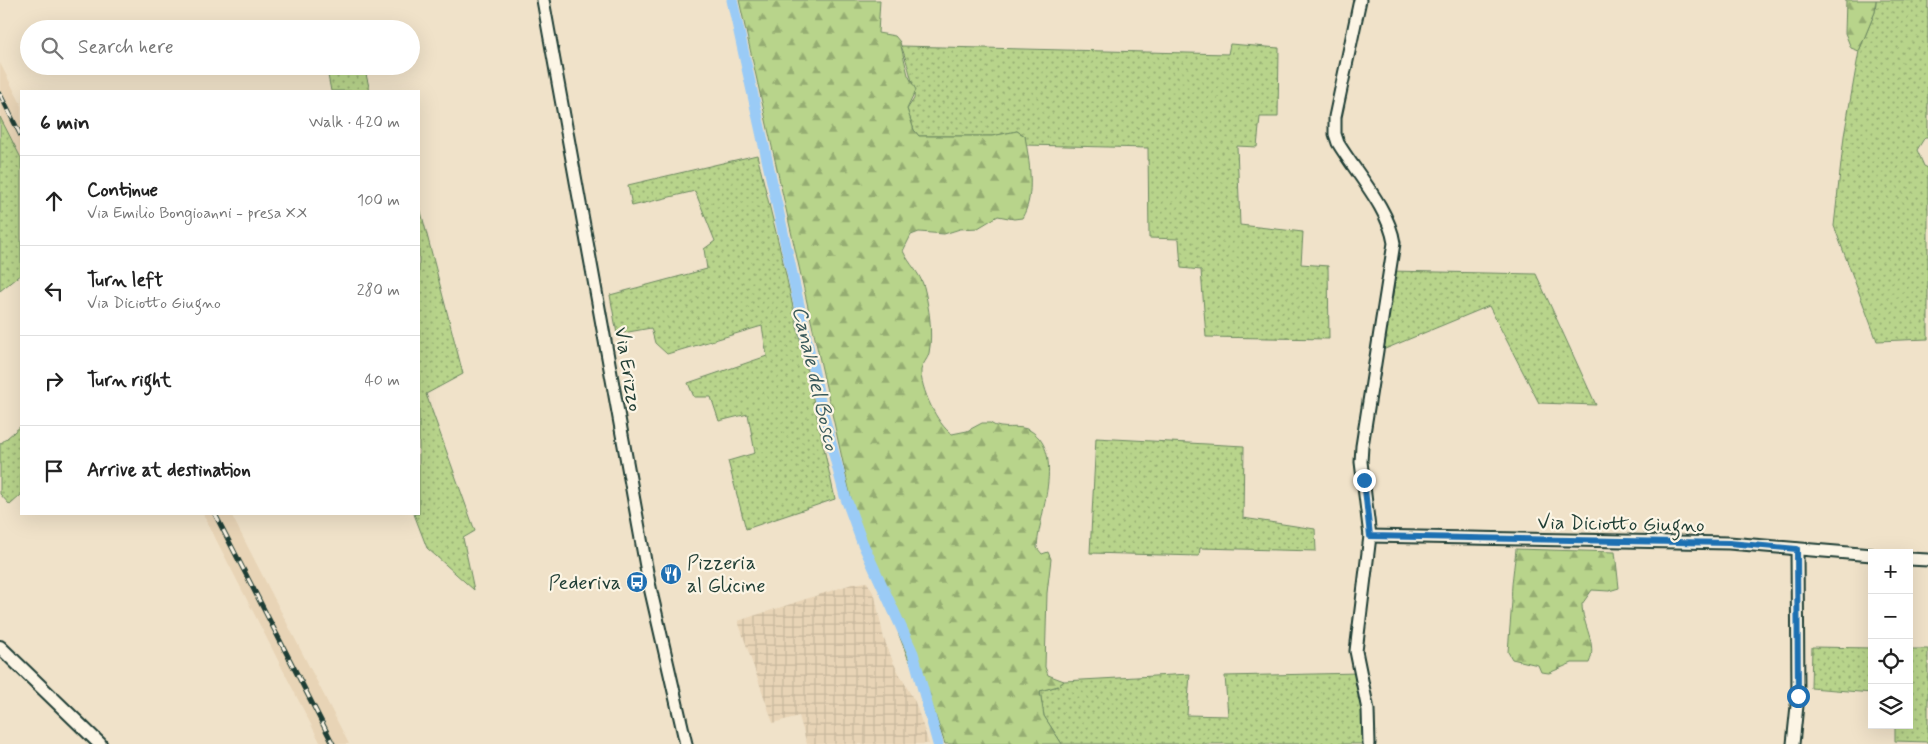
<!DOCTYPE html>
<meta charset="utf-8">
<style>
body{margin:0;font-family:Mynerve,sans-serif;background:#f2f2f2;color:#222}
.controls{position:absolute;right:15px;bottom:15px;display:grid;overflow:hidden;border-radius:0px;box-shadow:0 5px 20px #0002}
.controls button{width:45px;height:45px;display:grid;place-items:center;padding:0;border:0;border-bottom:1px solid #e0e0e0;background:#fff;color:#222;font:25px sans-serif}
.stop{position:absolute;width:15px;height:15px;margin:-11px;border:4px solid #1f6fb2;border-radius:50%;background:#fff}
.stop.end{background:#1f6fb2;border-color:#fff;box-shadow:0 1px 5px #0008}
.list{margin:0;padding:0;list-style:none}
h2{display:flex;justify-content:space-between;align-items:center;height:65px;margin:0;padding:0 20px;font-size:21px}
h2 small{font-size:16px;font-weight:400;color:#767676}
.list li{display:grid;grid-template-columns:32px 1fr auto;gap:15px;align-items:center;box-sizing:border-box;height:90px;padding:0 20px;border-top:1px solid #e0e0e0}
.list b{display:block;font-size:19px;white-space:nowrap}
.list p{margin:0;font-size:16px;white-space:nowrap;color:#767676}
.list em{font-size:16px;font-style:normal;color:#767676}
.icon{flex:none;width:28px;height:28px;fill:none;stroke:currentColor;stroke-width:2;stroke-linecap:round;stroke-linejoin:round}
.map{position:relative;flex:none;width:1928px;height:744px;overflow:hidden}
.search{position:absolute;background:#fff;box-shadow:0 5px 20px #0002;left:20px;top:20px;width:400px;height:55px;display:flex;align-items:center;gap:12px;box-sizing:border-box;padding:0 18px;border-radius:28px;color:#767676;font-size:19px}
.panel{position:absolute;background:#fff;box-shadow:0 5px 20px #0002;left:20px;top:90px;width:400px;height:425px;border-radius:0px}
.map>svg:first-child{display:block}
.built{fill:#e8d4b6}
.industrial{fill:url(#industrial-grid)}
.grass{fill:url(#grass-dots);stroke:#6c8860}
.forest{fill:url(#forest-firs);stroke:#6c8860}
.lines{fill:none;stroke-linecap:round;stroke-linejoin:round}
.canal{stroke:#9acbf6;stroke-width:11}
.secondary-casing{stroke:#1f3d34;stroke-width:15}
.primary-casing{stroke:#1f3d34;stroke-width:16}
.secondary{stroke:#fcf5e5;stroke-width:11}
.primary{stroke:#fcf5e5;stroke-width:12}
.rail-casing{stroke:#1f3d34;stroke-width:5}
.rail{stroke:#fcf5e5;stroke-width:3;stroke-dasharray:9;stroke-linecap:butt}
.route{stroke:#1f6fb2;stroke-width:6}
.labels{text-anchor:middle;stroke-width:4.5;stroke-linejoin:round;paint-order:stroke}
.street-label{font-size:20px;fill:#1f3d34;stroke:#fcf5e5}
.poi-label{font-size:20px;fill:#1f3d34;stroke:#fcf5e5;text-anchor:start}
.water-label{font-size:21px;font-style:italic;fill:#38595b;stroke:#fcf5e5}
</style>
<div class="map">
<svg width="1928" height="744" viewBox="0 0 1928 744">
<defs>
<pattern id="industrial-grid" width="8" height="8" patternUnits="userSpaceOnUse" patternTransform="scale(1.25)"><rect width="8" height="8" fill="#e8d4b6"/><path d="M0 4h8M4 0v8" fill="none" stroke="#c7b79d"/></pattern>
<pattern id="grass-dots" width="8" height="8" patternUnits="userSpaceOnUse" patternTransform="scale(1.25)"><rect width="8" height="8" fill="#b8d48b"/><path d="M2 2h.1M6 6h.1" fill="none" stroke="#95ad72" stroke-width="1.8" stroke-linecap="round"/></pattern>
<pattern id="forest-firs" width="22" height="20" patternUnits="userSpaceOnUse" patternTransform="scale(1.25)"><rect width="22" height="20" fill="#b8d48b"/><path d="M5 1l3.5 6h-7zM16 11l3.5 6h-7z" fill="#95ad72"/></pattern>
</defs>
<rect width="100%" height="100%" fill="#f0e2c9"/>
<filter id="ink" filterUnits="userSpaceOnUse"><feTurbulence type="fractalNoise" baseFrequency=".02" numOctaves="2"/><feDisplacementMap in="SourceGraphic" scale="10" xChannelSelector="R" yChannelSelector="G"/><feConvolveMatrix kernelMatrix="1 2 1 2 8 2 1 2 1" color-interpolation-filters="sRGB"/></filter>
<g filter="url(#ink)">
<!-- built -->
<g class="built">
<polygon points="0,63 21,104 21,158 0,117"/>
<polygon points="203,514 231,514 349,744 321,744"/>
</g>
<!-- industrial -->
<polygon class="industrial" points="867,582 875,596 884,639 894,664 915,702 929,744 807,744 799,716 773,723 738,621 852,584"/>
<!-- grass -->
<g class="grass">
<polygon points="1876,0 1928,0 1928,137 1925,137 1917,150 1924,166 1928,168 1928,339 1877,341 1834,226 1844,136 1859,51 1875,12"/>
<path d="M1230,44L1279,48L1278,117H1260L1257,147L1237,146L1240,225L1303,232L1301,264L1328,266L1329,339L1206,337L1201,270L1181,268L1179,239L1149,238L1148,148L1026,145L1025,136L1017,131L992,136H919L914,130L907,109C909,106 912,102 914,99C916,91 905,55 901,46L1228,54Z"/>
<polygon points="347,66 364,66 370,91 331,91 327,70"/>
<polygon points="0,117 21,158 21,274 0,291"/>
<polygon points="757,155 782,257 835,499 746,529 728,461 755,453 748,414 719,421 711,397 694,397 688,383 767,356 762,326 667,354 655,343 651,328 617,334 610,295 707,269 704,249 715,241 695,191 632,206 628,185"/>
<polygon points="419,204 463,374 426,394 475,531 463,538 474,590 427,548 414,514 419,514"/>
<polygon points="1389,271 1536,274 1596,405 1539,403 1489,306 1373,354"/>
<polygon points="21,426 21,495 10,505 0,494 0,444"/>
<polygon points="1096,438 1244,446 1243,518 1315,529 1316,551 1200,548 1199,556 1090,553"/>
<polygon points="1812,647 1872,648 1872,693 1811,688"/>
<polygon points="1909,649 1928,649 1928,742 1895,741 1895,725 1909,725"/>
<polygon points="1359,673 1367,744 1062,744 1044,716 1040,691 1058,686 1064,681 1190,674 1187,715 1228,716 1225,676"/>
</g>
<!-- forest -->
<g class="forest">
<path d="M739,0H880L878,33L895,36L900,42L908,75L916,90L907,109L914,130L919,136H992L1017,131L1025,136C1029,161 1036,195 1022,218L1014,219L998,216L978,228L960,229L944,234L919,232L911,235L903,251C909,264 920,273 924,287C929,307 933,333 929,353C928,359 922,364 921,370C920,387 937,425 952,434L967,431L982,423H990C1003,432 1018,423 1031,431C1066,453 1038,517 1037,548L1042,554L1048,552L1051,559L1047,593L1045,667L1048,675L1064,681L1058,686L1040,691L1044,716L1062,744H945L929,696L908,658L899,635L889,590L867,548L853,507Z"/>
<polygon points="1846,0 1876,0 1875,12 1859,51 1851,48 1845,33"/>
<path d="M1516,549L1615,552L1619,588L1609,591L1592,590L1582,604C1582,625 1598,644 1589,663H1572L1549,673L1541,672L1538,665L1512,659L1508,652L1512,601C1510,591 1515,562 1516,549Z"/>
</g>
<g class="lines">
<!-- canal -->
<polyline class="canal" points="732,0 821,405 845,496 862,542 913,653 938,744"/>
<!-- secondary casing -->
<g class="secondary-casing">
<g id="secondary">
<polyline points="543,0 649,583 686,744"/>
<path d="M1360,0L1335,117V134L1338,143C1356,173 1389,209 1394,243L1362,446L1361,462L1370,536L1356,651L1368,710L1369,744"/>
<polyline points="1370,536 1729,543 1872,555"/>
<polyline points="1909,559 1928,560"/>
<polyline points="1793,744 1798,696 1797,549"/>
</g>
</g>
<!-- primary casing -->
<g class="primary-casing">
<polyline id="primary" points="0,647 100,744"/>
</g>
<!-- secondary -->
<use href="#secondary" class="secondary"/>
<!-- primary -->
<use href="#primary" class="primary"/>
<!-- rail casing -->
<g class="rail-casing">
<g id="rail">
<polyline points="0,94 21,136"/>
<polyline points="215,514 333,744"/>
</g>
</g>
<!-- rail -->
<use href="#rail" class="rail"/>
</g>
</g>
<g class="lines" filter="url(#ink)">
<!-- route -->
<polyline class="route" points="1364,480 1370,536 1729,543 1797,549 1798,696"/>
</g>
<!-- icons -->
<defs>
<g id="restaurant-disc" transform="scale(1.125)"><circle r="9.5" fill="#1f6fb2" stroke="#fcf5e5"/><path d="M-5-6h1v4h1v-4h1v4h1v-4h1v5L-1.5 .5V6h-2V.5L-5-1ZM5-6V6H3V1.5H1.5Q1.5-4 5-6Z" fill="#fff"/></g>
<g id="bus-disc" transform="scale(1.125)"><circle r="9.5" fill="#1f6fb2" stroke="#fcf5e5"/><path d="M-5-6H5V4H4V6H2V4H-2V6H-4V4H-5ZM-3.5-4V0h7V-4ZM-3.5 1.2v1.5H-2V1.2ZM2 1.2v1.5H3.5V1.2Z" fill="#fff"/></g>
</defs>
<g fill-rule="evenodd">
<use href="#restaurant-disc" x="671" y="574"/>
<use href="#bus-disc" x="637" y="582"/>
</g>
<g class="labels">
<!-- street labels -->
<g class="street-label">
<text transform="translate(629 369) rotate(80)" y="7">Via Erizzo</text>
<text transform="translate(1621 523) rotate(1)" y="7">Via Diciotto Giugno</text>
</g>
<!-- poi labels -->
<g class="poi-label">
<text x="687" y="569">Pizzeria<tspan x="687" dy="23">al Glicine</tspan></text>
<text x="621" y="589" text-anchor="end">Pederiva</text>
</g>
<!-- water labels -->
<g class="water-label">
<text transform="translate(816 378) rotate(77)" y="7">Canale del Bosco</text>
</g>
</g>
</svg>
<div class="controls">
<button>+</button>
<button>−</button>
<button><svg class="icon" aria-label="locate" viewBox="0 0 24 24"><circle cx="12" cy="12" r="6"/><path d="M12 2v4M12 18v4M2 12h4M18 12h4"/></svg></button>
<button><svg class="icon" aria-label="layers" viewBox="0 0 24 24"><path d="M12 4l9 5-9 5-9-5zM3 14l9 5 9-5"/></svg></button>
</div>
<div class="stop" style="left:1798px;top:696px"></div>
<div class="stop end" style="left:1364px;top:480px"></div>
<div class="search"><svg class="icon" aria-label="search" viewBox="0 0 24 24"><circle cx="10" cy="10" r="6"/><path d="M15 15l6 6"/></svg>Search here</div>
<section class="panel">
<h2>6 min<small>Walk · 420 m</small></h2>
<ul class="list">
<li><svg class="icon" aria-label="ahead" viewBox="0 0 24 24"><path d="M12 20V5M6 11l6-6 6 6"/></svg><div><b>Continue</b><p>Via Emilio Bongioanni - presa XX</p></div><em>100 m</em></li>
<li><svg class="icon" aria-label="left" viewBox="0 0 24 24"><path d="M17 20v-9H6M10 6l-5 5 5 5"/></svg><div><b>Turn left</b><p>Via Diciotto Giugno</p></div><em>280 m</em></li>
<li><svg class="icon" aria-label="right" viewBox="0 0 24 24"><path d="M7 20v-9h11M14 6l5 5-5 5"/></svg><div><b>Turn right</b></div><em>40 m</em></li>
<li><svg class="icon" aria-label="arrive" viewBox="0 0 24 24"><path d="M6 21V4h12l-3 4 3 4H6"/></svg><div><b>Arrive at destination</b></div></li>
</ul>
</section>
</div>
